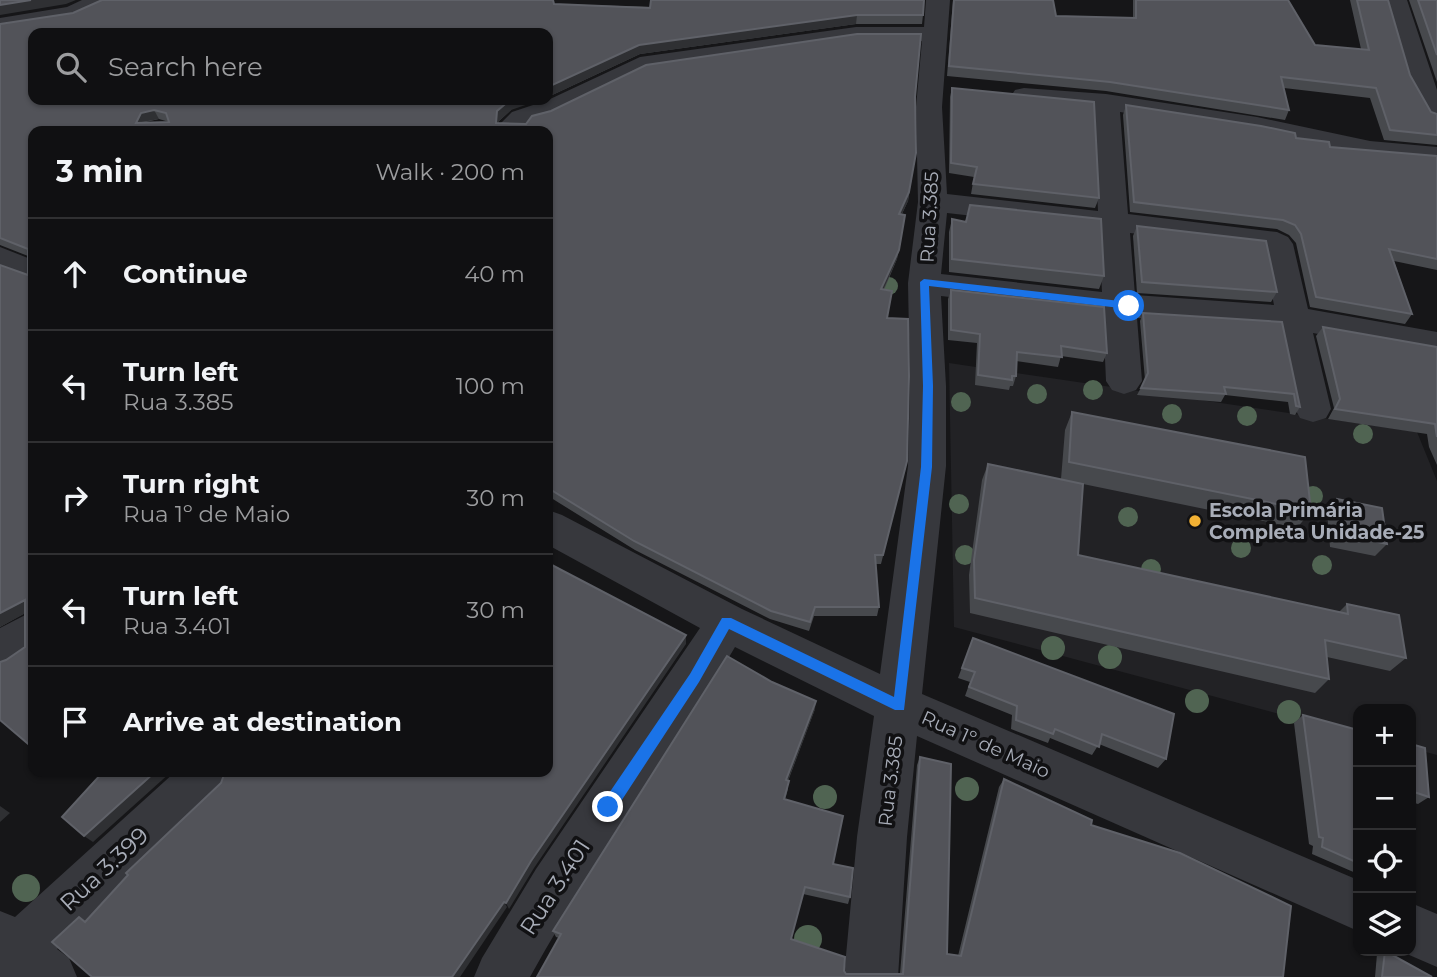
<!DOCTYPE html>
<meta charset="utf-8">
<style>
body{margin:0;font-family:Montserrat,sans-serif;background:#19191b;color:#f1f3f6}
.controls{position:absolute;right:21px;bottom:21px;display:grid;overflow:hidden;border-radius:14px;box-shadow:0 2px 5px #0004}
.controls button{width:63px;height:63px;display:grid;place-items:center;padding:0;border:0;border-bottom:2px solid #303032;background:#101012;color:#f1f3f6;font:35px sans-serif}
.stop{position:absolute;width:21px;height:21px;margin:-16px;border:5px solid #1a73e8;border-radius:50%;background:#fff}
.stop.end{background:#1a73e8;border-color:#fff;box-shadow:0 2px 7px #0008}
.list{margin:0;padding:0;list-style:none}
h2{display:flex;justify-content:space-between;align-items:center;height:91px;margin:0;padding:0 28px;font-size:30px}
h2 small{font-size:23px;font-weight:400;color:#9c9d9f}
.list li{display:grid;grid-template-columns:46px 1fr auto;gap:21px;align-items:center;box-sizing:border-box;height:112px;padding:0 28px;border-top:2px solid #303032}
.list b{display:block;font-size:26px;white-space:nowrap}
.list p{margin:0;font-size:23px;white-space:nowrap;color:#9c9d9f}
.list em{font-size:23px;font-style:normal;color:#9c9d9f}
.icon{flex:none;width:38px;height:38px;fill:none;stroke:currentColor;stroke-width:2;stroke-linecap:round;stroke-linejoin:round}
.map{position:relative;flex:none;width:1437px;height:977px;overflow:hidden}
.search{position:absolute;background:#101012;box-shadow:0 2px 5px #0004;left:28px;top:28px;width:525px;height:77px;display:flex;align-items:center;gap:18px;box-sizing:border-box;padding:0 24px;border-radius:14px;color:#9c9d9f;font-size:26px}
.panel{position:absolute;background:#101012;box-shadow:0 2px 5px #0004;left:28px;top:126px;width:525px;height:651px;border-radius:14px}
.map>svg:first-child{display:block}
.built{fill:#222225}
.lines{fill:none;stroke-linecap:round;stroke-linejoin:round}
.minor{fill:#37383d;fill-rule:evenodd}
.tree{fill:#506452}
.wall{fill:#47494d;fill-rule:evenodd}
.shaded-wall{fill:#2f3033}
.building{fill:#525359;stroke:#5f6168;stroke-width:2;fill-rule:evenodd}
.route{fill:#1a73e8}
.poi-dot{fill:#f2b134;stroke:#111113;stroke-width:2.5}
.labels{text-anchor:middle;stroke-width:7;stroke-linejoin:round;paint-order:stroke}
.street-label{font-size:19px;fill:#a8adb8;stroke:#111113}
.poi-label{font-size:19px;font-weight:bold;fill:#a8adb8;stroke:#111113;text-anchor:start}
.near-street-label{font-size:23px;fill:#a8adb8;stroke:#111113}
</style>
<div class="map">
<svg width="1437" height="977" viewBox="0 0 1437 977">
<rect width="100%" height="100%" fill="#161618"/>
<!-- built -->
<polygon class="built" points="949,363 1417,432 1437,481 1437,755 1411,748 1411,709 1358,709 1358,735 954,627"/>
<g class="lines">
<!-- minor -->
<g class="minor">
<path d="M82,0H113C96,24 28,28 0,32V18L67,7Z"/>
<path d="M926,0H950L942,107L947,194L1098,211L1093,109L1015,102L1011,96L1015,90L1024,88L1106,94L1257,117L1370,141L1437,147V165L1370,157L1257,133L1120,112L1128,214L1277,232L1288,237L1293,244L1308,309L1437,332V356L1313,333L1331,409L1326,418L1313,422L1300,418L1295,409L1279,328L1137,318L1142,381L1136,390L1124,394L1112,390L1106,381L1103,314L941,296L946,386V466L922,694L1358,880V931L917,736L907,837L898,977H844L857,837L874,716L735,647C670,759 593,863 530,977H474L482,958L536,869L700,628L548,545V510L562,515L742,609L880,674L908,466L910,386L908,283L918,202L916,107L922,41H856L646,72L551,118L532,124L528,131H500L501,123L512,112L548,100L640,57L856,27H924ZM947,213L1099,230L1102,292L941,274ZM1130,233L1263,249L1274,305L1135,295Z"/>
<polygon points="1383,0 1407,0 1437,90 1437,123 1427,121 1407,83"/>
<polygon points="0,247 33,260 33,283 0,270"/>
<polygon points="33,611 33,653 15,666 0,671 0,628"/>
<polygon points="175,772 233,772 226,788 57,949 69,958 77,977 0,977 0,911 15,917"/>
<polygon points="1411,903 1437,914 1437,967 1400,951 1411,951"/>
</g>
</g>
<!-- trees -->
<g class="tree">
<circle cx="889" cy="286" r="9"/>
<circle cx="1093" cy="390" r="10"/>
<circle cx="1037" cy="394" r="10"/>
<circle cx="961" cy="402" r="10"/>
<circle cx="1172" cy="414" r="10"/>
<circle cx="1247" cy="416" r="10"/>
<circle cx="1363" cy="434" r="10"/>
<circle cx="1313" cy="496" r="10"/>
<circle cx="959" cy="504" r="10"/>
<circle cx="1128" cy="517" r="10"/>
<circle cx="1241" cy="548" r="10"/>
<circle cx="965" cy="555" r="10"/>
<circle cx="1322" cy="565" r="10"/>
<circle cx="1151" cy="569" r="10"/>
<circle cx="1053" cy="648" r="12"/>
<circle cx="1110" cy="657" r="12"/>
<circle cx="1197" cy="701" r="12"/>
<circle cx="1289" cy="712" r="12"/>
<circle cx="967" cy="789" r="12"/>
<circle cx="825" cy="797" r="12"/>
<circle cx="26" cy="888" r="14"/>
<circle cx="808" cy="939" r="14"/>
</g>
<!-- wall -->
<g class="wall">
<polygon points="953,0 1053,0 1056,16 1133,18 1133,0 1288,0 1315,45 1361,49 1350,0 1388,0 1410,75 1431,112 1437,114 1437,145 1384,140 1370,98 1284,88 1289,110 1285,120 1106,91 947,76"/>
<polygon points="1409,0 1437,0 1437,82"/>
<path d="M554,4L923,15L922,24H856L640,54L548,97V33L511,110L499,121V123L526,124L915,97L916,153L908,201L902,214L905,215L897,259L884,290L907,461L881,564H875L879,607L877,616H814L809,631L770,619L635,550L548,496V131H33V748L6,660L25,647V613L0,627V265L28,275V256L0,245V24ZM159,119L169,122H146Z"/>
<polygon points="952,88 1099,198 1095,208 971,194 974,177 949,173 950,97"/>
<polygon points="1126,105 1296,138 1330,147 1437,156 1437,270 1394,261 1412,314 1405,324 1310,307 1296,243 1289,235 1277,229 1130,212 1123,115"/>
<polygon points="970,205 1104,276 1099,289 949,272 949,232 952,219 966,222"/>
<polygon points="1137,226 1277,292 1271,302 1137,293 1133,236"/>
<polygon points="951,290 1107,353 1103,362 1061,356 1058,367 1016,361 1016,376 1013,386 1010,386 1009,390 975,385 977,343 948,340 948,299"/>
<polygon points="1143,313 1282,322 1300,407 1295,415 1290,414 1288,402 1225,395 1221,402 1137,395 1145,380 1140,321"/>
<polygon points="1323,327 1437,347 1437,465 1429,447 1427,434 1328,419 1334,408 1316,336"/>
<polygon points="1072,412 1311,511 1297,528 1083,484 1078,555 1339,612 1347,604 1406,658 1390,671 1327,657 1329,679 1315,693 970,613 969,575 982,480 988,464 1061,479 1065,430"/>
<polygon points="1337,499 1387,544 1375,556 1330,547 1327,511"/>
<polygon points="973,638 1166,759 1158,768 1099,744 1092,755 1050,738 1048,743 1011,729 1012,715 965,696 970,682 958,678"/>
<polygon points="815,709 788,781 788,789 785,800 833,864 850,897 848,904 803,894 791,940 844,971 846,974 900,974 917,765 920,757 947,954 958,956 999,787 1004,779 1091,825 1283,977 537,977 559,938 556,937 553,931"/>
<polygon points="1303,715 1358,730 1358,874 1312,854 1313,846 1309,844 1294,723"/>
<polygon points="1411,744 1429,797 1418,804 1411,802"/>
<polygon points="1384,951 1432,977 1375,977 1377,954"/>
</g>
<!-- shaded-wall -->
<g class="shaded-wall">
<polygon points="31,0 76,0 66,4 0,15 0,5"/>
<polygon points="857,15 856,24 640,54 548,97 548,87 639,45"/>
<polygon points="509,100 540,100 511,110 499,121 498,131 496,123 497,111"/>
<polygon points="154,110 159,119 136,123 141,113"/>
<polygon points="909,192 908,201 897,224 899,214"/>
<polygon points="899,250 897,259 879,299 881,289"/>
<polygon points="25,600 33,609 0,627 0,613"/>
<polygon points="686,635 686,644 534,868 509,909 506,903 531,861"/>
<polygon points="816,701 815,709 785,788 786,780"/>
<polygon points="155,772 171,772 93,842 84,836"/>
<polygon points="0,806 10,813 0,822"/>
<polygon points="504,902 507,907 460,977 452,977"/>
</g>
<!-- building -->
<g class="building">
<polygon points="0,0 31,0 0,5"/>
<path d="M102,0H553L554,4L650,8L651,0H924L923,15H857L639,45L548,87V33H33V100H510L497,111L496,123L526,124L532,116L551,111L646,65L857,34H921L915,97L916,153L909,192L899,214L905,215L899,250L881,289L892,291L887,318L908,319L909,376L907,461L883,555H875L879,607H815L810,622L771,611L634,541L548,488V131H33V748L0,720V662L6,660L25,647V600L0,613V265L28,275V249L0,238V24L73,13ZM154,110L166,113L169,122L136,123L141,113Z"/>
<polygon points="954,0 1053,0 1056,16 1136,18 1136,0 1288,0 1315,45 1369,50 1357,0 1388,0 1410,75 1431,112 1437,114 1437,135 1390,130 1376,88 1281,77 1289,110 1110,82 949,66"/>
<polygon points="1418,0 1437,0 1437,55"/>
<polygon points="952,88 1094,102 1099,198 973,184 977,167 951,163"/>
<polygon points="1126,105 1261,126 1295,133 1296,138 1329,142 1330,147 1437,156 1437,259 1389,249 1412,314 1316,297 1301,234 1295,225 1283,220 1134,202"/>
<polygon points="970,205 1101,219 1104,276 952,259 952,219 966,222"/>
<polygon points="1137,226 1266,241 1277,292 1142,282"/>
<polygon points="951,290 1104,307 1107,353 1061,346 1062,357 1017,352 1016,376 1012,376 1012,380 978,375 980,334 951,330"/>
<polygon points="1143,313 1282,322 1300,407 1296,406 1294,394 1224,387 1226,394 1141,388 1148,373"/>
<polygon points="1323,327 1437,347 1437,437 1435,424 1335,409 1340,399"/>
<polygon points="1072,412 1305,457 1311,511 1069,462"/>
<polygon points="988,464 1083,484 1078,555 1348,614 1347,604 1399,615 1406,658 1325,640 1329,679 975,598 974,560"/>
<polygon points="1337,499 1382,508 1387,544 1340,534"/>
<polygon points="548,563 686,635 531,861 506,903 504,902 452,977 92,977 52,942 79,917 85,922 128,875 126,873 221,783 225,772 548,772"/>
<polygon points="973,638 1174,714 1166,759 1102,734 1099,747 1055,729 1053,734 1016,720 1017,706 969,687 975,672 962,668"/>
<polygon points="727,656 772,682 816,701 786,780 789,781 784,799 843,816 833,864 853,868 850,897 805,887 791,939 845,957 844,971 846,974 903,974 920,757 951,764 947,954 961,956 1004,779 1092,820 1091,825 1180,853 1291,906 1283,977 537,977 561,934 553,931"/>
<polygon points="1303,715 1358,730 1358,863 1322,847 1323,838 1319,837"/>
<polygon points="1411,744 1425,748 1429,797 1411,791"/>
<polygon points="103,772 155,772 84,836 62,817"/>
<polygon points="1385,951 1432,977 1382,977"/>
</g>
<!-- route -->
<polygon class="route" points="924,279 1129,302 1134,306 1129,309 929,286 933,386 932,467 904,710 895,710 729,629 699,682 614,812 603,812 603,802 690,674 722,618 731,618 894,697 921,467 923,386 920,282"/>
<!-- markers -->
<circle class="poi-dot" cx="1195" cy="521" r="7"/>
<g class="labels">
<!-- street labels -->
<g class="street-label">
<text transform="translate(929 217) rotate(-87)" y="7">Rua 3.385</text>
<text transform="translate(986 744) rotate(24)" y="7">Rua 1º de Maio</text>
<text transform="translate(890 781) rotate(-83)" y="7">Rua 3.385</text>
</g>
<!-- poi labels -->
<g class="poi-label">
<text x="1209" y="517">Escola Primária<tspan x="1209" dy="22">Completa Unidade-25</tspan></text>
</g>
<!-- near-street labels -->
<g class="near-street-label">
<text transform="translate(104 869) rotate(-43)" y="8">Rua 3.399</text>
<text transform="translate(555 887) rotate(-57)" y="8">Rua 3.401</text>
</g>
</g>
</svg>
<div class="controls">
<button>+</button>
<button>−</button>
<button><svg class="icon" aria-label="locate" viewBox="0 0 24 24"><circle cx="12" cy="12" r="6"/><path d="M12 2v4M12 18v4M2 12h4M18 12h4"/></svg></button>
<button><svg class="icon" aria-label="layers" viewBox="0 0 24 24"><path d="M12 4l9 5-9 5-9-5zM3 14l9 5 9-5"/></svg></button>
</div>
<div class="stop" style="left:1129px;top:306px"></div>
<div class="stop end" style="left:608px;top:807px"></div>
<div class="search"><svg class="icon" aria-label="search" viewBox="0 0 24 24"><circle cx="10" cy="10" r="6"/><path d="M15 15l6 6"/></svg>Search here</div>
<section class="panel">
<h2>3 min<small>Walk · 200 m</small></h2>
<ul class="list">
<li><svg class="icon" aria-label="ahead" viewBox="0 0 24 24"><path d="M12 20V5M6 11l6-6 6 6"/></svg><div><b>Continue</b></div><em>40 m</em></li>
<li><svg class="icon" aria-label="left" viewBox="0 0 24 24"><path d="M17 20v-9H6M10 6l-5 5 5 5"/></svg><div><b>Turn left</b><p>Rua 3.385</p></div><em>100 m</em></li>
<li><svg class="icon" aria-label="right" viewBox="0 0 24 24"><path d="M7 20v-9h11M14 6l5 5-5 5"/></svg><div><b>Turn right</b><p>Rua 1º de Maio</p></div><em>30 m</em></li>
<li><svg class="icon" aria-label="left" viewBox="0 0 24 24"><path d="M17 20v-9H6M10 6l-5 5 5 5"/></svg><div><b>Turn left</b><p>Rua 3.401</p></div><em>30 m</em></li>
<li><svg class="icon" aria-label="arrive" viewBox="0 0 24 24"><path d="M6 21V4h12l-3 4 3 4H6"/></svg><div><b>Arrive at destination</b></div></li>
</ul>
</section>
</div>
